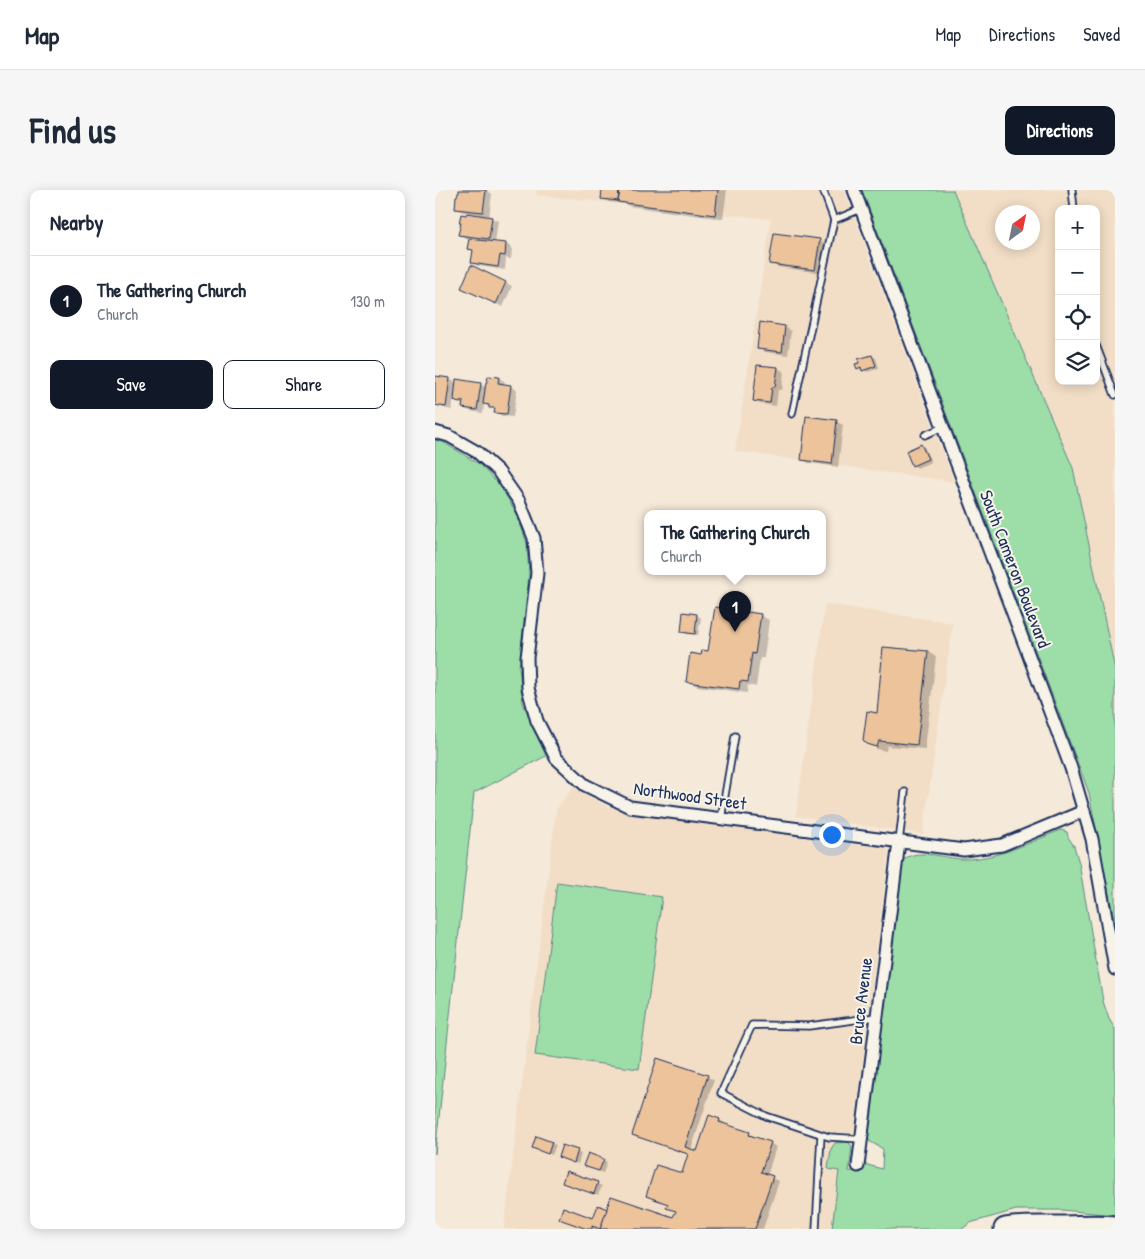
<!DOCTYPE html>
<meta charset="utf-8">
<style>
body{margin:0;font-family:"Patrick Hand",sans-serif;background:#f6f6f7;color:#1f2937}
.controls{position:absolute;right:15px;top:15px;display:grid;overflow:hidden;border-radius:10px;box-shadow:0 2px 12px #0003}
.controls button{width:45px;height:45px;display:grid;place-items:center;padding:0;border:0;border-bottom:1px solid #e0e1e3;background:#fff;color:#1f2937;font:25px sans-serif}
.compass{position:absolute;left:560px;top:15px;width:45px;height:45px;border-radius:50%;background:#fff;box-shadow:0 2px 12px #0003;rotate:33deg}
.you{position:absolute;left:396px;top:644px;width:18px;height:18px;margin:-12px;border:4px solid #fff;border-radius:50%;background:#1a73e8;box-shadow:0 0 0 8px #1a73e833}
.badge{display:grid;place-items:center;width:32px;height:32px;border-radius:50%;background:#111827;color:#fff;font-size:16px;font-weight:700}
.pin{position:absolute;translate:-50% -41px;filter:drop-shadow(0 1px 2px #0008)}
.pin::after{content:'';position:absolute;top:26px;width:18px;height:15px;background:inherit;clip-path:polygon(0 0,100% 0,50% 100%)}
.popup{position:absolute;left:209px;top:320px;width:182px;height:65px;box-sizing:border-box;display:grid;place-content:center;border-radius:10px;background:#fff;filter:drop-shadow(0 1px 4px #0005);font-size:16px;white-space:nowrap;color:#747a83}
.popup b{font-size:19px;color:#1f2937}
.popup::after{content:'';position:absolute;left:50%;top:100%;margin-left:-10px;border:10px solid transparent;border-top-color:#fff}
.list{margin:0;padding:0;list-style:none}
h2{display:flex;justify-content:space-between;align-items:center;height:65px;margin:0;padding:0 20px;font-size:21px}
h2 small{font-size:16px;font-weight:400;color:#747a83}
.list li{display:grid;grid-template-columns:32px 1fr auto;gap:15px;align-items:center;box-sizing:border-box;height:90px;padding:0 20px;border-top:1px solid #e0e1e3}
.list b{display:block;font-size:19px;white-space:nowrap}
.list p{margin:0;font-size:16px;white-space:nowrap;color:#747a83}
.list em{font-size:16px;font-style:normal;color:#747a83}
.actions{display:flex;gap:10px;padding:15px 20px}
.actions a{flex:1;padding:11px 0;border:1px solid #111827;border-radius:10px;text-align:center;font-size:18px;color:#111827}
.actions .main{background:#111827;color:#fff}
.icon{flex:none;width:28px;height:28px;fill:none;stroke:currentColor;stroke-width:2;stroke-linecap:round;stroke-linejoin:round}
.map{position:relative;flex:none;width:680px;height:1039px;overflow:hidden;border-radius:10px}
header{display:flex;align-items:center;gap:30px;box-sizing:border-box;height:70px;padding:0 25px;background:#fff;border-bottom:1px solid #e0e1e3}
header strong{font-size:24px}
nav{display:flex;gap:28px;margin-inline-start:auto;font-size:18px}
.intro{display:flex;align-items:center;justify-content:space-between;box-sizing:border-box;height:120px;padding:0 30px}
h1{margin:0;font-size:35px}
.button{padding:12px 22px;border-radius:10px;background:#111827;color:#fff;font-size:18px;font-weight:700}
main{display:flex;gap:30px;padding:0 30px}
aside{flex:1;background:#fff;border-radius:10px;box-shadow:0 2px 12px #0003}
.map>svg:first-child{display:block}
.built{fill:#f2dec6;fill-rule:evenodd}
.green{fill:#9ddea8;stroke:#5c8683}
.shadow{fill:#0003}
.building{fill:#ecc39b;stroke:#1b2f5e}
.lines{fill:none;stroke-linecap:round;stroke-linejoin:round}
.service-casing{stroke:#1b2f5e;stroke-width:9}
.minor-casing{stroke:#1b2f5e;stroke-width:15}
.motorway-casing{stroke:#1b2f5e;stroke-width:25}
.service{stroke:#f7f3e8;stroke-width:5.5}
.minor{stroke:#f7f3e8;stroke-width:11}
.motorway{stroke:#f7f3e8;stroke-width:21}
.labels{text-anchor:middle;stroke-width:4;stroke-linejoin:round;paint-order:stroke}
.street-label{font-size:18px;fill:#1b2f5e;stroke:#f7f3e8}
</style>
<header>
<strong>Map</strong>
<nav><a>Map</a><a>Directions</a><a>Saved</a></nav>
</header>
<div class="intro"><h1>Find us</h1><a class="button">Directions</a></div>
<main>
<aside>
<h2>Nearby<small></small></h2>
<ul class="list">
<li><span class="badge">1</span><div><b>The Gathering Church</b><p>Church</p></div><em>130 m</em></li>
</ul>
<div class="actions"><a class="main">Save</a><a>Share</a></div>
</aside>
<div class="map">
<svg width="680" height="1039" viewBox="0 0 680 1039">
<rect width="100%" height="100%" fill="#f5e9d9"/>
<filter id="ink" filterUnits="userSpaceOnUse"><feTurbulence type="fractalNoise" baseFrequency=".02" numOctaves="2"/><feDisplacementMap in="SourceGraphic" scale="10" xChannelSelector="R" yChannelSelector="G"/><feConvolveMatrix kernelMatrix="1 2 1 2 8 2 1 2 1" color-interpolation-filters="sRGB"/></filter>
<g filter="url(#ink)">
<!-- built -->
<g class="built">
<polygon points="102,0 409,0 519,292 300,261 336,29 101,5"/>
<path d="M518,0H680V480L638,278ZM624,19H661V191H624ZM568,22H598V52H568Z"/>
<polygon points="390,414 518,433 488,644 361,626"/>
<polygon points="138,597 174,617 205,625 454,659 407,1039 69,1039 121,620"/>
</g>
<!-- green -->
<g class="green">
<polygon points="427,0 518,0 638,278 680,480 680,734 654,603"/>
<polygon points="0,250 8,252 44,274 67,298 82,325 92,353 94,385 84,477 88,513 111,566 39,603 0,964"/>
<path d="M626,640L632,642L633,647L639,656L644,673L668,811L674,829L680,839V1025L627,1020H581L535,1033L527,1039H397L404,981L393,979L396,959L400,953L413,952L417,956L414,981L427,982L429,974L447,979L448,959L434,951L432,938L465,679C466,677 466,674 467,672C478,656 511,669 527,669C561,670 595,652 626,640Z"/>
<polygon points="122,692 227,707 204,879 100,865"/>
</g>
<!-- shadow -->
<g class="shadow">
<polygon points="25,0 51,0 57,4 54,27 63,31 60,53 71,54 77,58 76,69 71,68 70,80 44,76 37,73 39,61 34,58 35,49 31,48 24,44 33,23 28,22 21,18"/>
<polygon points="168,0 292,0 288,29 193,16 191,14 174,12 167,8"/>
<polygon points="384,50 391,54 387,83 342,77 336,73"/>
<polygon points="37,77 77,96 68,117 34,101"/>
<polygon points="349,137 356,141 353,165 330,162 324,158"/>
<polygon points="437,166 441,168 444,178 433,182 423,178"/>
<polygon points="343,178 349,182 347,200 343,200 341,216 325,214 319,211"/>
<polygon points="0,187 15,189 22,194 45,194 52,198 64,188 70,192 69,195 75,196 82,200 78,227 67,226 61,222 61,220 49,214 48,223 35,221 29,218 29,216 21,211 19,208 17,220 8,218 0,214"/>
<polygon points="372,228 402,232 408,235 403,277 374,273 367,270"/>
<polygon points="486,255 490,258 496,272 482,278 478,275"/>
<polygon points="262,425 266,428 263,445 251,444 247,441"/>
<polygon points="325,425 334,430 329,468 325,468 321,497 313,495 312,503 262,496 253,491 267,466 274,463"/>
<polygon points="493,462 501,467 490,559 452,556 451,561 442,559 433,553 443,524"/>
<polygon points="223,870 273,887 279,890 256,960 263,962 275,927 285,930 291,934 291,936 314,943 320,947 320,948 335,953 341,957 332,986 344,991 328,1039 151,1039 132,1032 126,1029 159,1030 173,1020 239,1029 242,1022 233,1017 234,1014 218,1009 212,1006 247,985 254,965 205,948 198,945"/>
<polygon points="102,948 121,955 117,965 99,958"/>
<polygon points="142,962 146,964 143,974 128,969"/>
<polygon points="168,970 172,972 168,983 154,978"/>
<polygon points="132,982 167,996 163,1005 133,994"/>
</g>
<!-- building -->
<g class="building">
<polygon points="24,0 51,0 48,22 20,19 21,6 22,6 23,3 24,3"/>
<polygon points="167,0 184,0 183,11 166,9"/>
<polygon points="185,0 283,0 280,25 183,12"/>
<polygon points="32,23 57,27 54,49 23,45 26,33 24,33 26,24 31,25"/>
<polygon points="339,43 385,49 380,80 334,74"/>
<polygon points="34,49 71,53 70,66 65,65 63,77 36,73 38,60 32,59"/>
<polygon points="36,75 71,92 61,114 26,98"/>
<polygon points="325,132 350,136 347,162 322,159"/>
<polygon points="437,165 441,176 427,181 426,177 422,179 420,174 424,173 423,169"/>
<polygon points="322,175 343,177 340,197 337,197 335,213 318,211"/>
<polygon points="0,186 15,188 11,217 0,215"/>
<polygon points="53,186 64,187 63,193 76,195 72,224 59,223 60,218 54,218 54,215 48,214 51,192 52,192"/>
<polygon points="21,189 46,193 42,220 27,218 28,211 26,211 25,213 21,212 19,210"/>
<polygon points="371,226 402,230 397,274 366,270"/>
<polygon points="486,254 493,269 477,276 471,261"/>
<polygon points="280,417 326,424 320,464 317,463 313,492 305,491 304,499 251,492 255,463 266,465 267,460 273,461"/>
<polygon points="248,422 262,424 260,444 246,442"/>
<polygon points="448,457 493,461 482,555 444,551 442,557 432,554 428,550 432,521 442,523"/>
<polygon points="222,868 273,885 250,957 262,961 274,925 285,929 284,932 315,942 314,945 336,952 326,982 338,986 320,1039 165,1039 176,1006 238,1027 241,1021 231,1018 233,1014 211,1006 221,975 247,983 253,964 197,945"/>
<polygon points="101,946 117,952 113,964 97,958"/>
<polygon points="127,955 143,960 139,973 123,967"/>
<polygon points="153,963 169,969 164,981 148,976"/>
<polygon points="131,981 163,992 159,1004 127,993"/>
<polygon points="163,1015 172,1019 165,1039 157,1036 157,1039 152,1039 124,1029 128,1017 158,1028"/>
</g>
<g class="lines">
<!-- service casing -->
<g class="service-casing">
<g id="service">
<polyline points="388,0 399,30"/>
<polyline points="637,0 639,19"/>
<polyline points="661,155 680,205"/>
<polyline points="357,224 399,30 426,19"/>
<polyline points="490,245 508,237"/>
<polyline points="286,629 300,546"/>
<polyline points="464,652 470,602"/>
<polyline points="426,949 394,947 331,926 286,903 317,835 374,836 441,827"/>
<polyline points="381,1039 386,945"/>
</g>
</g>
<!-- minor casing -->
<g class="minor-casing">
<g id="minor">
<polyline points="419,0 636,578 657,649 680,779"/>
<polyline points="0,242 14,246 42,262 63,281 84,311 99,348 102,383 92,468 93,498 102,531 121,568 150,595 195,617 529,660 567,655 649,621"/>
<polyline points="423,976 464,652"/>
</g>
</g>
<!-- motorway casing -->
<g class="motorway-casing">
<path id="motorway" d="M570,1039C588,1036 607,1037 625,1037C643,1037 662,1035 680,1037"/>
</g>
<!-- service -->
<use href="#service" class="service"/>
<!-- minor -->
<use href="#minor" class="minor"/>
<!-- motorway -->
<use href="#motorway" class="motorway"/>
</g>
</g>
<g class="labels">
<!-- street labels -->
<g class="street-label">
<text transform="translate(580 379) rotate(69)" y="6">South Cameron Boulevard</text>
<text transform="translate(255 606) rotate(8)" y="6">Northwood Street</text>
<text transform="translate(426 811) rotate(-83)" y="6">Bruce Avenue</text>
</g>
</g>
</svg>
<div class="controls">
<button>+</button>
<button>−</button>
<button><svg class="icon" aria-label="locate" viewBox="0 0 24 24"><circle cx="12" cy="12" r="6"/><path d="M12 2v4M12 18v4M2 12h4M18 12h4"/></svg></button>
<button><svg class="icon" aria-label="layers" viewBox="0 0 24 24"><path d="M12 4l9 5-9 5-9-5zM3 14l9 5 9-5"/></svg></button>
</div>
<svg class="compass" viewBox="-18 -18 36 36"><path d="M0-13l5 13h-10z" fill="#e53935"/><path d="M0 13l5-13h-10z" fill="#747a83"/></svg>
<div class="you"></div>
<div class="pin badge" style="left:300px;top:442px">1</div>
<div class="popup"><b>The Gathering Church</b>Church</div>
</div>
</main>
